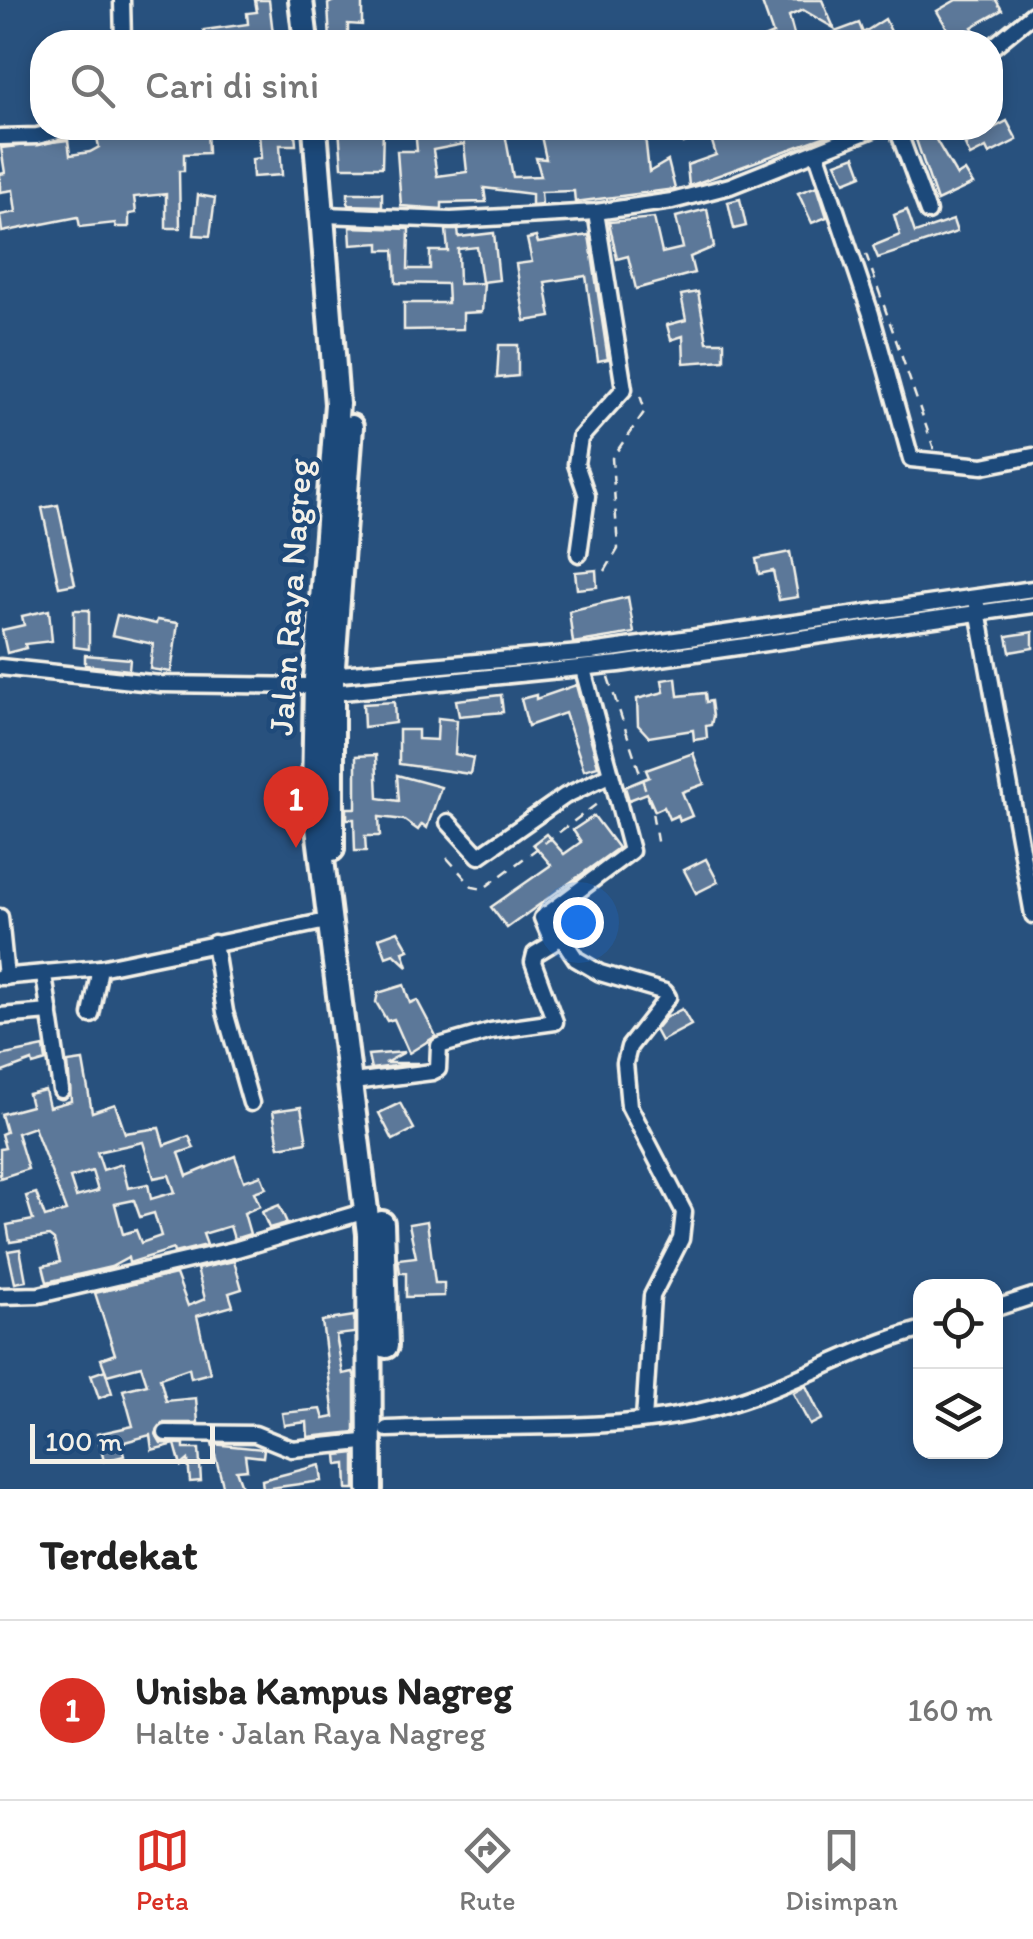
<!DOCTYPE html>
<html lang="id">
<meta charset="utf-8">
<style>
body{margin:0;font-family:Itim,sans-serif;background:#f6f6f6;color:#222}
.controls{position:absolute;right:30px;bottom:30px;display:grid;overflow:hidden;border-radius:20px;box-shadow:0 5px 15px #0003}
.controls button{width:90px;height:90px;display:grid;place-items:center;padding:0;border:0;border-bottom:2px solid #e0e0e0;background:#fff;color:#222;font:50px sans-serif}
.scale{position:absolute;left:30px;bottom:25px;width:185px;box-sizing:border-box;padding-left:10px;border:5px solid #f4f1e8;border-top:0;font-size:28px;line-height:35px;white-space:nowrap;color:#f4f1e8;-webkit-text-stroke:8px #1f4a7a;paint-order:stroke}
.you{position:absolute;left:578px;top:922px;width:35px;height:35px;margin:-25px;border:8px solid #fff;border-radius:50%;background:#1a73e8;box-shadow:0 0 0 15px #1a73e833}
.badge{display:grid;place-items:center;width:65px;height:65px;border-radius:50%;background:#d93025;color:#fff;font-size:32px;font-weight:700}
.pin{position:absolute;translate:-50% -82px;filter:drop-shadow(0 2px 5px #0008)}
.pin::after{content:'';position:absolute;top:52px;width:35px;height:30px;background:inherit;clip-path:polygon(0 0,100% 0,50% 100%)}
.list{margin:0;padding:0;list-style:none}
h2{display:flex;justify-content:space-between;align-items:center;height:130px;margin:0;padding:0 40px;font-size:42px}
h2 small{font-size:32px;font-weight:400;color:#767676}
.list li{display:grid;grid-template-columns:65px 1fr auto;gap:30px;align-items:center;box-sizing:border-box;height:180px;padding:0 40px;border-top:2px solid #e0e0e0}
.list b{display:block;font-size:38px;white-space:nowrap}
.list p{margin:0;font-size:32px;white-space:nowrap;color:#767676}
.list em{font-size:32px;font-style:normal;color:#767676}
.icon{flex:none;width:55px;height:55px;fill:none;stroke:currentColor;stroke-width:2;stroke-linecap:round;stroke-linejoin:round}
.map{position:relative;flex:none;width:1033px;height:1489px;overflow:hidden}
.search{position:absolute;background:#fff;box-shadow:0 5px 15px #0003;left:30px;right:30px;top:30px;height:110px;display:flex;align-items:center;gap:25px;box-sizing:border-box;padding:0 35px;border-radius:40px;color:#767676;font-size:38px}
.sheet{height:310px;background:#fff}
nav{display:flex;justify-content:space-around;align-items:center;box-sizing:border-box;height:140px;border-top:2px solid #e0e0e0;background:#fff;font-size:28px;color:#767676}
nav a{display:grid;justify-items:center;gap:5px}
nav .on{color:#d93025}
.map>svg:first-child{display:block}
.building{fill:#5b7899;stroke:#f4f1e8;stroke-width:2.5;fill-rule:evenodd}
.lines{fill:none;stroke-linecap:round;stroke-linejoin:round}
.minor-casing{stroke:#f4f1e8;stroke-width:21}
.trunk-casing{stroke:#f4f1e8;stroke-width:30}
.path{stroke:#f4f1e8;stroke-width:2.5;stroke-dasharray:10 8;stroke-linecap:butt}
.minor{stroke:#1f4a7a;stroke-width:14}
.trunk{stroke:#1f4a7a;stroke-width:22}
.labels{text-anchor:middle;stroke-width:9;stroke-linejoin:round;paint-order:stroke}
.street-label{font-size:35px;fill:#f4f1e8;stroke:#1f4a7a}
</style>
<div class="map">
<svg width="1033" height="1489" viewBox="0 0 1033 1489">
<rect width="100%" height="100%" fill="#28517e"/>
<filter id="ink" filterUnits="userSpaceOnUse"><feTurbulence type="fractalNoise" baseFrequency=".01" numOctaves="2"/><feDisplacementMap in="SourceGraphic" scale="20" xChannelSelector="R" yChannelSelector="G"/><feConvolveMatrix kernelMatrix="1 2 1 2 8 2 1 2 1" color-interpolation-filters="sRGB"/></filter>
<g filter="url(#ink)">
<!-- building -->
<g class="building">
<polygon points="255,0 269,0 274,42 207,42 204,30 248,24 247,13 257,12"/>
<polygon points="336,0 362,2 362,25 348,24 348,42 330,42 328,4"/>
<polygon points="761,0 822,0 834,28 803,10 789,16 796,42 754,42 773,34"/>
<polygon points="956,0 996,0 1002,10 972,27 980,42 955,42 937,11"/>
<polygon points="885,19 896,42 834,42 832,33 859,23 863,33"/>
<polygon points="1007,121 1017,140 989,154 986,148 970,156 965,145 981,137 976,128 992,129"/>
<polygon points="95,128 207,128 208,153 184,154 184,171 179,171 180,228 166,228 166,194 134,197 136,213 129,214 129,227 116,227 115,223 80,227 78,217 2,232 0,215 16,212 13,190 0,192 0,174 5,173 1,148 68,140 70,155 90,152 99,147"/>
<polygon points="267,128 289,128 289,133 295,132 296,145 280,145 282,175 253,177 252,159 261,158 259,133 267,132"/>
<polygon points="339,128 383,128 382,167 342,167"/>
<path d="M415,128H504L513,177L541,176L536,158L546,159L541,136H557L555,128H665L645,136L649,172L668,161L675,189L575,202L574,191L541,192L542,204L532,205V194L484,188L486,202L442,203V209L401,206L397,151H417ZM464,144L467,172L437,176L433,150Z"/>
<polygon points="681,128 728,128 730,132 745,128 848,128 689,186 687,165 716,155 710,135 683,143"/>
<polygon points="912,128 929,128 957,176 965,171 973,184 937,201"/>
<polygon points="855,156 862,175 845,182 836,163"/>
<polygon points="817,186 827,217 812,223 798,193"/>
<polygon points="348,193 382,193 382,206 348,205"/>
<polygon points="198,195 215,198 210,236 194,235"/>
<polygon points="740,199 746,226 734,229 728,202"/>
<polygon points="707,209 714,247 690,257 694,273 636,289 628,256 617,259 609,222 654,218 662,253 683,248 676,217"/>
<polygon points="907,210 915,233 953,220 957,232 878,258 873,246 900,235 894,215"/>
<polygon points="350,227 409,229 408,269 430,269 430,251 448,251 446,230 458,230 459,237 494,233 499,280 482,282 477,247 458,249 459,284 484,283 482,312 463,313 463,329 404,330 404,303 448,303 447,284 396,283 394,250 379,250 379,243 351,245"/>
<polygon points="589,235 608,359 598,361 586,276 545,282 551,317 525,321 516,264 532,262 527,239 536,237 538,243"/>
<polygon points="698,292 707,342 724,342 724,360 684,363 683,336 671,340 667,325 686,320 681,295"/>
<polygon points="499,345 518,345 518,376 497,378"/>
<polygon points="58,505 75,584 59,587 42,508"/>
<polygon points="790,552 798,597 779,600 773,571 759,574 756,559"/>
<polygon points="596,570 597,587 577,589 575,572"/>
<polygon points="628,597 634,633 573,643 569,611"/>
<polygon points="49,610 52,641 25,644 26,648 7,653 2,630 24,625 22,616"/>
<polygon points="74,610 89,610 89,649 74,647"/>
<polygon points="117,615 156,624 157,620 178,623 171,672 150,669 153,644 112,635"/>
<polygon points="1033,632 1033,648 1010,652 1007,636"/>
<polygon points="85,655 130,659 129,670 85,665"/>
<polygon points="676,678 678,696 705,693 706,702 711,701 713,716 711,725 706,726 707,738 694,740 693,730 649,737 638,725 637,699 664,692 662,680"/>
<polygon points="576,685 598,766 584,770 565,713 528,726 521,699 536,695 536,699"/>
<polygon points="501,695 503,712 459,716 456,700"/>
<polygon points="394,702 395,723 364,727 363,704"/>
<polygon points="438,718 457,720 455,754 473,758 470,774 399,764 399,730 418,730 418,739 437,740"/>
<polygon points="693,753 704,784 682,792 692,816 680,821 678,815 669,819 664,807 655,811 647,793 629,800 625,787 649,777 646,770"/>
<polygon points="376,755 378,798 399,801 397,775 441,787 427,828 422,824 418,830 404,820 379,817 380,836 365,836 366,851 355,851 354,819 347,819 347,808 356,808 356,756"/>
<polygon points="594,816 618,848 507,928 491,907 551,865 533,844 546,834 564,854 581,842 573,830"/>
<polygon points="706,859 718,882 696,893 684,870"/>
<polygon points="398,931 409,950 403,952 408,967 394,954 386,957 379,938"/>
<polygon points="404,985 410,1003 417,1000 436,1036 409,1053 394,1019 387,1021 376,1002 378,993"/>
<polygon points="682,1009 691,1025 661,1041 655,1030 665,1018"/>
<polygon points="44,1047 46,1061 33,1065 32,1061 0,1073 0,1056"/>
<polygon points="405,1052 385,1063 419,1063 371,1069 368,1055"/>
<path d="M83,1061L92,1112L115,1104L125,1133L159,1128L164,1145L189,1136L194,1148L179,1153L187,1176L235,1156L244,1181L261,1175L266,1188L254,1192L260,1206L244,1213L250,1234L234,1239L230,1226L203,1234L207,1245L174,1253L173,1249L129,1263L128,1258L111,1267L47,1282L43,1266L60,1262L54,1240L49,1236L10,1242L7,1225L33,1220L26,1196L36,1193L45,1217L66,1211L34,1127L17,1133L28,1169L0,1178V1149L5,1148L1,1134L6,1132L1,1114L31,1106L28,1094L45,1090L49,1107L71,1101L68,1063ZM143,1142L154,1178L169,1175L175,1192L151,1199L148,1184L128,1188L122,1164L103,1170L97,1152ZM92,1171L98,1191L76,1197L70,1178ZM134,1200L140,1217L154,1213L161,1236L141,1243L136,1230L123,1234L115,1204Z"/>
<polygon points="400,1103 414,1129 393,1140 379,1113"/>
<polygon points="301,1107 307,1142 279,1147 273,1111"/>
<polygon points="279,1205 287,1223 269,1228 262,1212"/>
<polygon points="427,1221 435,1283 444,1283 444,1296 406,1297 406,1273 400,1273 398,1259 416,1257 409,1224"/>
<polygon points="20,1249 26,1281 15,1283 8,1251"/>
<polygon points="234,1261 242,1289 229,1293 233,1306 197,1316 210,1373 191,1378 189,1368 160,1378 166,1401 196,1398 198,1423 162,1423 156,1434 161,1443 184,1444 184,1449 199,1449 201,1481 190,1482 188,1460 181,1466 175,1444 152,1450 150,1435 121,1443 124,1456 104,1461 97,1434 133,1426 123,1390 147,1384 141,1366 107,1375 101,1359 115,1354 95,1293 176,1274 188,1306 205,1299 197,1269"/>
<polygon points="354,1316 354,1333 336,1335 343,1374 353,1372 355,1377 355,1432 308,1437 307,1422 284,1425 282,1413 321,1409 324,1419 334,1417 322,1321"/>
<polygon points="105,1370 112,1393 99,1398 91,1375"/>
<polygon points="806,1386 822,1419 810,1425 793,1393"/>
<polygon points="212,1444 264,1449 263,1457 245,1455 247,1469 236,1470 243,1489 224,1489"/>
<polygon points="355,1453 355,1489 347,1489 346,1464 338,1465 337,1455"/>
<polygon points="320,1465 322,1481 263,1489 262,1480"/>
</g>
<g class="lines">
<!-- minor casing -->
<g class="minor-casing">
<g id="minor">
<polyline points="122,0 123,42"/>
<polyline points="990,49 1033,14"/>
<polyline points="897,128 928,212"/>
<polyline points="0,137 37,136 71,128"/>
<polyline points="817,154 871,314 911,459 983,466 1033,456"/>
<polyline points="325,215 451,220 596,212 672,201 730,186 876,128"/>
<polyline points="579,554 587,496 576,464 580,438 624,389 596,212"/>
<polyline points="977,605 1033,915"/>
<polyline points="0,667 161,684 307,686 316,692 332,693 619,664 1033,605"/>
<polyline points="329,675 591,652 1033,589"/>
<polyline points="448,822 479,856 565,796 611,774 583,669"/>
<polyline points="546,914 576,959 600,973 665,992 668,997 629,1047 625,1063 629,1106 684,1212 681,1239 652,1296 644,1420"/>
<polyline points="0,917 6,977"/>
<polyline points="214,943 225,1012 251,1103"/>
<polyline points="44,975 61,1090"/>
<polyline points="0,977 100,968"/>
<polyline points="91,1015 100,968 327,921"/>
<polyline points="0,1016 50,1012"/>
<polyline points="361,1081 432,1072 438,1069 439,1046 491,1031 555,1022 533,962 535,954 553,943 542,918 631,851 611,774"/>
<polyline points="0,1296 39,1295 237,1249 366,1211"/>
<polyline points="996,1308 1033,1296"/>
<path d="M387,1429C495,1423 608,1435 714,1408C786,1390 849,1349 920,1330"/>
<polyline points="166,1433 255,1434 292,1449 373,1441"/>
</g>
</g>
<!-- trunk casing -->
<g class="trunk-casing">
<g id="trunk">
<polyline points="301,0 306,42"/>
<polyline points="315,128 337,404 316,678 314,796 369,1234 370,1489"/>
<polyline points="332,849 332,680 351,427"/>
<polyline points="382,1223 386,1346"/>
</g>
</g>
<!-- path -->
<g class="path">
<polyline points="866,254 934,449"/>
<polyline points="605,571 618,549 612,458 645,411 638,389"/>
<polyline points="608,677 651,806 658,847"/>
<polyline points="447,858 473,887 483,889 602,800"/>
</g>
<!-- minor -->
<use href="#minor" class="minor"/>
<!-- trunk -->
<use href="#trunk" class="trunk"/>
</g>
</g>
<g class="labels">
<!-- street labels -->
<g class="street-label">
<text transform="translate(290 597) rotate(-86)" y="12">Jalan Raya Nagreg</text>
</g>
</g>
</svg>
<div class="controls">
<button><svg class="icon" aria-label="locate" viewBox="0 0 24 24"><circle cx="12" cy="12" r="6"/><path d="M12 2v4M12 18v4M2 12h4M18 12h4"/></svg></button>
<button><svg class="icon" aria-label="layers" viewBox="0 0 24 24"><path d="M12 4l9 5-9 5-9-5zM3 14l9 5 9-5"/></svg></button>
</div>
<div class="scale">100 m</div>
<div class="you"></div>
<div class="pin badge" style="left:296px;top:848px">1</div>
<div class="search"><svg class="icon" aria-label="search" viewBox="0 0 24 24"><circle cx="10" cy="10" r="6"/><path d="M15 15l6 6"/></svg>Cari di sini</div>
</div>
<section class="sheet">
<h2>Terdekat<small></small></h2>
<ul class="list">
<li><span class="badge">1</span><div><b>Unisba Kampus Nagreg</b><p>Halte · Jalan Raya Nagreg</p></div><em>160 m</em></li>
</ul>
</section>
<nav>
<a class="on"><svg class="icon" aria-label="map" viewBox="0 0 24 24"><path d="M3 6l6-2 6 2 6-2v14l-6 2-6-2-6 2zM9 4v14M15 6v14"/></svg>Peta</a>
<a><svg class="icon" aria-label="directions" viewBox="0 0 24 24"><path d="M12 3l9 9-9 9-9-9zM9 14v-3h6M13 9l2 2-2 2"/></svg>Rute</a>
<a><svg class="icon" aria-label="saved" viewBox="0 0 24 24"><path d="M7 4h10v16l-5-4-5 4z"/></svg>Disimpan</a>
</nav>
